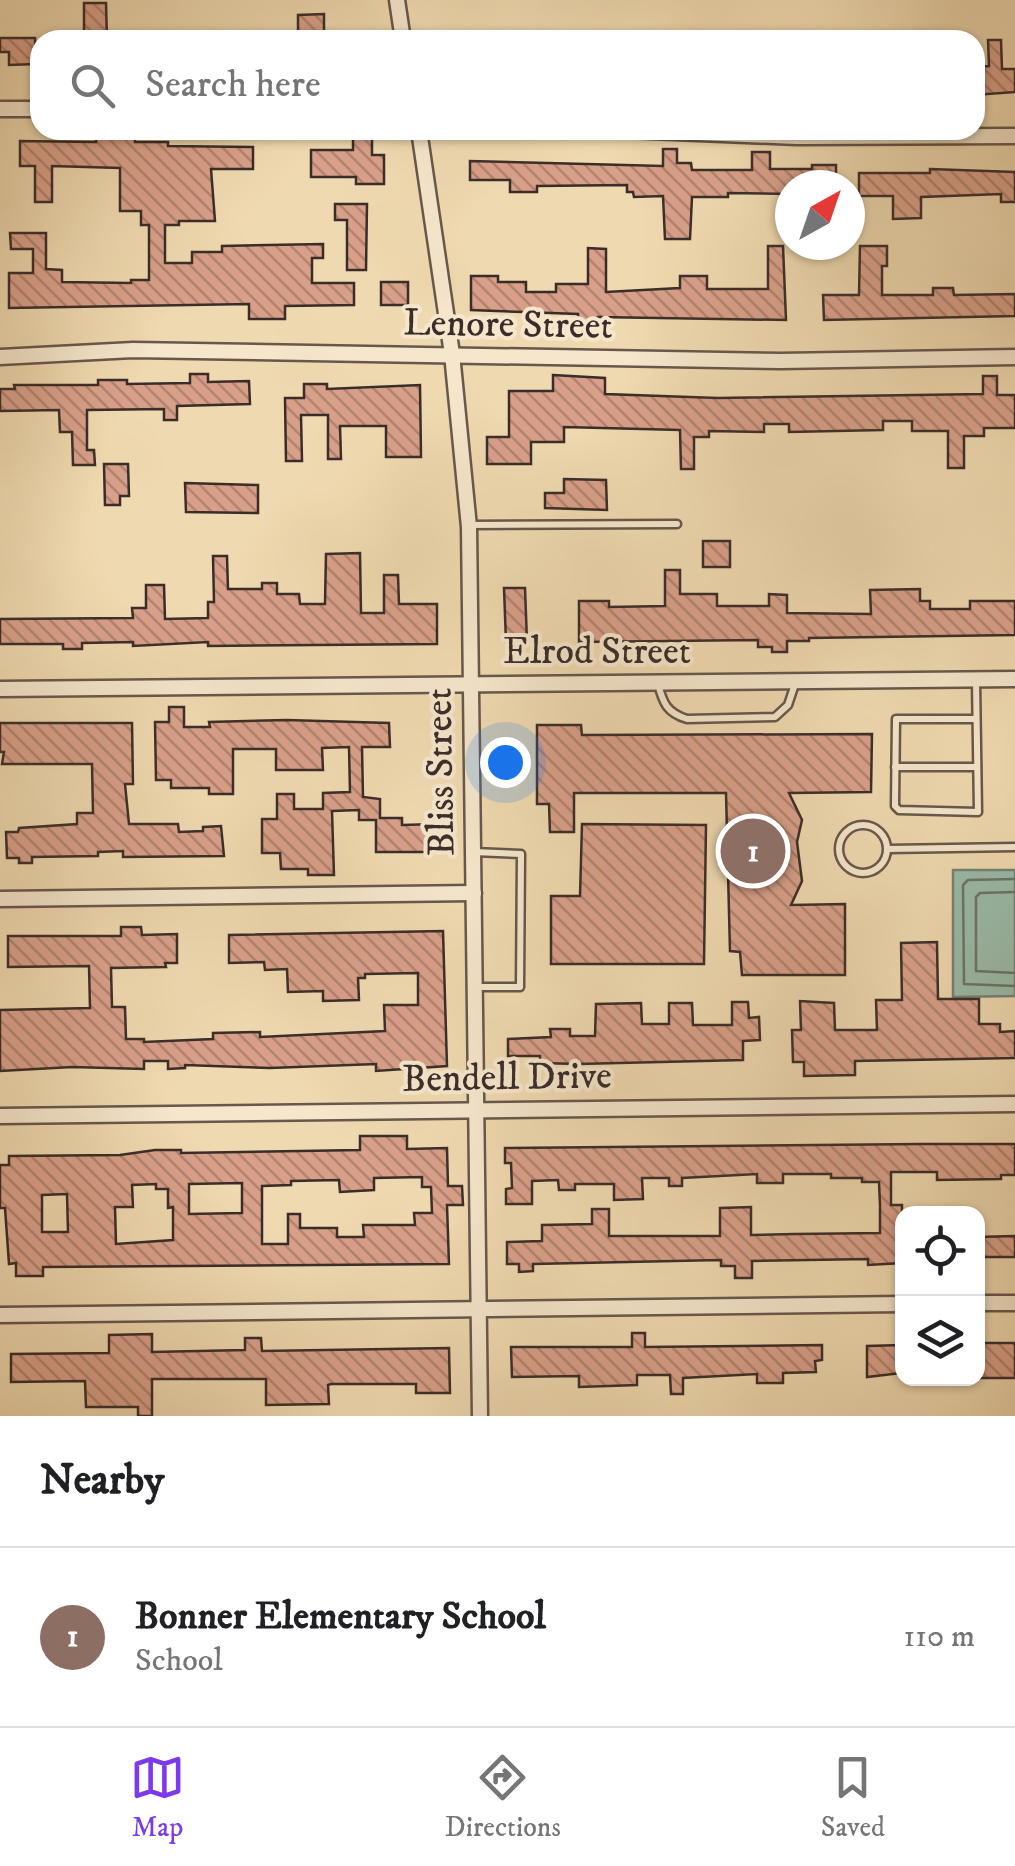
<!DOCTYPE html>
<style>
body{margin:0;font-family:"IM FELL DW Pica",serif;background:#f2f2f2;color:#202124}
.controls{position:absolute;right:30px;bottom:30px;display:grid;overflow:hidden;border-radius:20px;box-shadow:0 2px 8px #0004}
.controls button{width:90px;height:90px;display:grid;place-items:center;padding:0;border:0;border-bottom:2px solid #e0e0e0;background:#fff;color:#202124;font:50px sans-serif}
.compass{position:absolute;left:775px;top:170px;width:90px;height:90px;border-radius:50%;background:#fff;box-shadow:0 2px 8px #0004;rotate:40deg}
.you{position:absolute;left:505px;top:762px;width:35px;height:35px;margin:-25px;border:8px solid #fff;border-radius:50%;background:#1a73e8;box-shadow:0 0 0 15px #1a73e833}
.badge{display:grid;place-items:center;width:65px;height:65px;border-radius:50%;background:#7c3aed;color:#fff;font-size:32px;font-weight:700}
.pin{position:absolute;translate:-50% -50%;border:5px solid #fff;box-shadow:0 2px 10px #0006}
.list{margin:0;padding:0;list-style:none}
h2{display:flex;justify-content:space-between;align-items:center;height:130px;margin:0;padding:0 40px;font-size:42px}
h2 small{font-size:32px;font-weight:400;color:#757577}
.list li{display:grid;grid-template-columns:65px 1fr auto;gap:30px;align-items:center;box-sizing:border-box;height:180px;padding:0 40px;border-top:2px solid #e0e0e0}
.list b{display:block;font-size:38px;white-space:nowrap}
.list p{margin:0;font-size:32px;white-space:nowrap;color:#757577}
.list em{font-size:32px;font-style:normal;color:#757577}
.icon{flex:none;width:55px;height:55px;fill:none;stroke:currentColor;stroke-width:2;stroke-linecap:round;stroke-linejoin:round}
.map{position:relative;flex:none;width:1015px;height:1416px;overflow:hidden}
.search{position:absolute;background:#fff;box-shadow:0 2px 8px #0004;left:30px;right:30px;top:30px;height:110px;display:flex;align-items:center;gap:25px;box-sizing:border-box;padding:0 35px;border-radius:30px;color:#757577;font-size:38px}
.sheet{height:310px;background:#fff}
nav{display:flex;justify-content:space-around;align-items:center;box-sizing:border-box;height:140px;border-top:2px solid #e0e0e0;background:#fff;font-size:28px;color:#757577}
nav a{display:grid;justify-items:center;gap:5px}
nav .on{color:#7c3aed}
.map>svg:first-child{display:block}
.water{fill:#9abaa8;stroke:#748275;stroke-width:2.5}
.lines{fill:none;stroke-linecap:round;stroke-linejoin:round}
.shore{stroke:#6a7468;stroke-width:2.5}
.building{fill:url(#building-back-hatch);stroke:#3a2d29;stroke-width:2.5;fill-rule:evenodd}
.lane-casing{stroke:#67584b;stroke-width:11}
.street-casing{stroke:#67584b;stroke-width:19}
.lane{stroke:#f5e6cc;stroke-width:6}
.street{stroke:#f5e6cc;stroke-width:14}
.labels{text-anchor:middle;stroke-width:8;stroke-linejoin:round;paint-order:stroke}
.street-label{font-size:38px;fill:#3a2d29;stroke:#f5e6cc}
</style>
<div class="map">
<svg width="1015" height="1416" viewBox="0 0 1015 1416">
<defs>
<pattern id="building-back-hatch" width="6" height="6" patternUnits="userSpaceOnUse" patternTransform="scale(2.5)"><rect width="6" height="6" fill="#d9a089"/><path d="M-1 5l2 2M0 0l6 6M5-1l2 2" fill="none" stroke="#b18370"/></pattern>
</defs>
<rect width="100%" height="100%" fill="#efd9b0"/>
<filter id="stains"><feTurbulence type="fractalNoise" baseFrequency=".002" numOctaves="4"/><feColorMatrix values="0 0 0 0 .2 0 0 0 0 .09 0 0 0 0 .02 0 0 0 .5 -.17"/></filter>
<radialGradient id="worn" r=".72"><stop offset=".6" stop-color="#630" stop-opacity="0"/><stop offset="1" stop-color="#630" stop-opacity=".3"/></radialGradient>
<!-- water -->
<polygon class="water" points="953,870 1015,870 1015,996 953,997"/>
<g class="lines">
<!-- shore -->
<g class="shore">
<polyline points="1015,879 968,880 963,885 964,984 1015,986"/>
<polyline points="1015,892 980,893 976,897 976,971 1015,973"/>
</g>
</g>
<!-- building -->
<g class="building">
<polygon points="84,3 106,3 107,40 84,40"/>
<polygon points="324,14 324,40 298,40 298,15"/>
<polygon points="0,38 35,38 36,64 9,65 9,52 0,52"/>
<polygon points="988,40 1001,40 1002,69 1015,69 1015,92 975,95 975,67 989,66"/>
<polygon points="353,133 372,133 372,155 384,155 384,184 356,184 356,177 311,177 311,150 353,150"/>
<polygon points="96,137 135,137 135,142 168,142 168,146 253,147 253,169 211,169 215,221 179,221 179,225 165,225 165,263 192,263 192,252 222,252 222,246 323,244 323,258 312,258 312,283 354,283 354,305 285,306 285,319 249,319 249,304 9,308 9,273 33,273 33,249 11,249 10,233 46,233 46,269 62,270 62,282 131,283 131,280 149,280 149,225 141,225 141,211 120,211 120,168 52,166 52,202 35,202 35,166 20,166 20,141 96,142"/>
<polygon points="663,149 677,149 677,163 691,163 692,170 752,170 752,152 770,152 770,169 812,169 812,165 836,165 836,185 790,185 790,194 728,193 728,197 692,197 690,239 665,239 663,196 634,197 633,192 627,192 627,185 537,186 537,192 510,192 510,180 470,180 470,161 663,166"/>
<polygon points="930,169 1015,172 1015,202 1001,202 1001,194 921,197 921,218 893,219 893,196 859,196 859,173 930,173"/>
<polygon points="335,204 367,204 366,270 347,270 347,220 335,220"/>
<polygon points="768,246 783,246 786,320 598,317 598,322 578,322 578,314 471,310 471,276 498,276 498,282 526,282 526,292 556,292 556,284 588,284 588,248 606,249 606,292 680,288 680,276 707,276 707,289 768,289"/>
<polygon points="860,246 887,246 887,266 882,266 882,295 933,295 933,288 953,288 954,295 1015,294 1015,316 824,320 823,295 859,295"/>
<rect x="381" y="282" width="27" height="23"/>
<polygon points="190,374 208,374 208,382 249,381 250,404 177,406 177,420 164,420 164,409 87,410 87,450 94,450 95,465 73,465 72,432 60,432 59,410 0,411 0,389 15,389 14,385 98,385 98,380 127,380 127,384 190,383"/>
<polygon points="553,375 605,378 605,394 718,398 983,394 983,376 997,376 997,395 1015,395 1015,428 984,428 984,436 964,436 964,468 948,468 948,431 912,431 912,421 883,421 883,430 789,432 789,424 764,424 764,432 709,431 709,437 694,437 694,469 681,469 680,430 564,427 564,442 531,442 531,464 487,464 487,437 509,437 509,391 553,391"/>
<polygon points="304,384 327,384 327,389 420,385 421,457 386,457 386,426 340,426 341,459 328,459 328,415 301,415 302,461 286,461 285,398 304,398"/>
<polygon points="104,464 128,464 129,496 120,496 120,505 105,505"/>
<polygon points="564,479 606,480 607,510 545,508 545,493 564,493"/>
<polygon points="185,483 258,485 258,513 186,512"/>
<rect x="703" y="541" width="27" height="26"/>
<polygon points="360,553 361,613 384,613 384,575 398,575 399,604 437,604 437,644 208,646 208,642 133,646 133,642 82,643 82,649 63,649 63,644 0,644 0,619 133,618 132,608 146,608 146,585 164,585 165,619 208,618 208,602 214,602 213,556 227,556 228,589 262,589 262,583 277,583 277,594 299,594 300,604 325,604 326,554"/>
<polygon points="665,570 680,570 680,594 717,594 717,606 769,606 769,594 787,595 787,613 871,614 870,590 920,589 920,601 930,601 930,609 970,609 970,601 1015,601 1015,635 809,638 809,641 787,641 787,652 772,652 772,647 758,647 758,640 579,642 579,601 609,601 609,607 665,606"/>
<polygon points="504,588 525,588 527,642 506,642"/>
<polygon points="169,707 184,707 184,727 210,727 209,722 287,720 389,723 390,747 362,747 363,797 380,799 380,818 402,818 402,825 436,824 436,852 376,852 376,820 359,820 359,810 332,811 334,875 308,875 308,869 281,869 280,853 262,853 262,819 277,819 277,794 294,794 294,809 323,809 323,793 350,792 349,747 322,748 323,770 276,770 276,749 233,749 233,794 209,794 209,788 171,788 171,780 156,780 155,722 169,722"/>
<polygon points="0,723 132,723 133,784 125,784 129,824 178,824 179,832 203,831 203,827 221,826 224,856 123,857 123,851 98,852 98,856 32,857 32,863 19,863 19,858 7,858 6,832 18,832 19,828 77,824 77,813 93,813 92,764 2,764 4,752 0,752"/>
<polygon points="537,725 581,725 582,735 872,734 871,792 789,793 802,820 797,842 802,881 791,905 845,904 845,975 742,975 740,952 730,951 726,793 574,793 574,832 550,832 549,804 537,804"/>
<polygon points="582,824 706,825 704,964 551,964 551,896 580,896"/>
<polygon points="121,927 141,927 142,935 177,934 177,963 165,963 166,967 111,968 112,1007 125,1007 126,1039 144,1039 144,1042 213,1039 213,1033 260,1032 260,1037 385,1031 384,1005 418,1005 418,973 365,974 365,978 358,978 359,1000 323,1001 323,991 288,992 287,969 265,970 264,962 229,963 229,935 443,931 447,1066 376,1071 376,1064 270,1068 185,1065 185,1068 168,1069 168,1061 144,1061 144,1069 72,1067 0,1071 0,1010 90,1008 89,966 8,967 8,936 121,936"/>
<polygon points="937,942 938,999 979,999 979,1024 1000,1024 1000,1032 1015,1031 1015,1058 855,1061 855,1075 804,1076 804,1062 793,1062 792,1030 801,1030 800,1001 834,1003 835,1030 877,1030 876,1000 902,1000 901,943"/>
<polygon points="732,1002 748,1002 749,1018 759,1017 760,1040 743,1041 743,1060 578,1064 540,1063 540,1056 508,1056 508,1039 551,1037 550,1029 570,1029 570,1036 595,1036 596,1004 641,1003 642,1024 669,1024 669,1003 692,1003 693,1025 732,1025"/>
<path d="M360,1136H407V1149L447,1148L448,1186H462L463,1205H447L449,1264L43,1267V1276H16V1263L9,1264L5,1208H0V1165H9V1156L120,1155L155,1150H181V1153L360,1150ZM422,1177V1187H431L432,1213H414L415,1225H363L364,1237H337V1228H300V1214H288V1244H262V1186L291,1185V1181L339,1180L340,1192L374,1190V1178ZM242,1183V1213L189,1214V1184ZM156,1184V1189H168V1208L173,1207V1240L116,1244L115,1207H133L132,1185ZM67,1194L68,1232H42V1195Z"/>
<polygon points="921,1144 1015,1144 1015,1175 1001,1175 1001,1179 937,1180 937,1172 891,1172 891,1205 902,1205 902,1263 868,1265 868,1259 752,1261 752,1278 735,1278 735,1266 721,1266 721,1260 533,1264 533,1271 519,1272 519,1264 507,1264 507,1242 542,1241 542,1225 592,1224 592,1209 609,1209 609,1236 720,1236 720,1208 751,1207 751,1235 795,1234 880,1233 880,1205 879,1182 862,1182 862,1178 831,1178 831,1174 783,1174 783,1183 757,1183 757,1174 682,1178 682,1186 669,1186 669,1178 642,1178 643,1199 614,1200 614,1184 575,1184 575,1190 559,1190 558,1180 532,1181 532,1204 506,1204 506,1189 512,1188 511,1163 505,1163 505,1148"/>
<polygon points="1015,1236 1015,1257 978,1257 978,1237"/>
<polygon points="632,1333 645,1333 645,1347 822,1345 822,1360 815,1361 816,1372 783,1373 783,1383 757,1383 757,1374 683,1378 683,1394 671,1394 670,1375 637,1375 637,1385 579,1387 579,1376 512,1377 511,1347 632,1347"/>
<polygon points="152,1334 152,1352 245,1350 245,1338 261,1338 262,1351 449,1348 450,1393 416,1393 416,1384 331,1384 328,1385 329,1404 266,1405 266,1379 152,1379 152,1416 138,1416 138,1407 86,1407 85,1381 11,1382 11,1354 109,1353 109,1335"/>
<rect x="978" y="1343" width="37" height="35"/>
<polygon points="902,1345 902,1373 867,1377 867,1346"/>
</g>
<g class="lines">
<!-- lane casing -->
<g class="lane-casing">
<g id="lane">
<polyline points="469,525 677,524"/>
<polyline points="976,681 978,812 899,810 895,806 896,719 976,719"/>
<path d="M658,684C663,703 667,713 687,719L775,717L788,705L795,684"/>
<polyline points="895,767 977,767"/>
<circle cx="863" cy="849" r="24"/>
<polyline points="888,849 1015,847"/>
<polyline points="473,987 520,987 521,854 474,852"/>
</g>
</g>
<!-- street casing -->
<g class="street-casing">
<g id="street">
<polyline points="397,0 403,40"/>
<polyline points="0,109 40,109"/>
<polyline points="419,130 452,354 469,527 480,1416"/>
<polyline points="626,130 797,137 1015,136"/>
<polyline points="0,357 133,350 781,361 1015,357"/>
<polyline points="0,689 1015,679"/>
<polyline points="0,899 474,893"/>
<polyline points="0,1116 1015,1104"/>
<polyline points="978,1303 1015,1303"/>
<polyline points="0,1315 902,1304"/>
</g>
</g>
<!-- lane -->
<use href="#lane" class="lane"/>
<!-- street -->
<use href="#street" class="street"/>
</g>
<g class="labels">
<!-- street labels -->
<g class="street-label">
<text transform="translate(508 323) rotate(1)" y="13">Lenore Street</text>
<text x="597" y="663">Elrod Street</text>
<text transform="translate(439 772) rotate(-91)" y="13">Bliss Street</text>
<text transform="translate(507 1076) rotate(-1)" y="13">Bendell Drive</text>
</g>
</g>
<rect width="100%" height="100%" filter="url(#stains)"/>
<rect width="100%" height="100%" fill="url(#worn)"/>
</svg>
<div class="controls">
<button><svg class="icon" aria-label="locate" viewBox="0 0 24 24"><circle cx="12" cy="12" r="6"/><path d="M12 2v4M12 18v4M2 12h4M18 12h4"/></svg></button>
<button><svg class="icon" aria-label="layers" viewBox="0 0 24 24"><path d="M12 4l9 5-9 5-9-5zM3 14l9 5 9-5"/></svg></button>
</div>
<svg class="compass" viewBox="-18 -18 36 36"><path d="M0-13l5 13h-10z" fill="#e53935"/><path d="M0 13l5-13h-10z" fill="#757577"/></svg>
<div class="you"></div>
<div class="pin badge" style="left:753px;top:851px;background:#8d6e63">1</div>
<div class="search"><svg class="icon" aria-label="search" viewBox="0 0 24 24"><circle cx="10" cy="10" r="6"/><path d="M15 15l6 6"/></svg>Search here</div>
</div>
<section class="sheet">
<h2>Nearby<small></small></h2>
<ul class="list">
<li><span class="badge" style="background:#8d6e63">1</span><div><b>Bonner Elementary School</b><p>School</p></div><em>110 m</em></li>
</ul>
</section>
<nav>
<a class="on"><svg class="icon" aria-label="map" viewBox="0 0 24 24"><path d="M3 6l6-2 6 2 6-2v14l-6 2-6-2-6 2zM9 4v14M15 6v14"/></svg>Map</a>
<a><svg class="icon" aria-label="directions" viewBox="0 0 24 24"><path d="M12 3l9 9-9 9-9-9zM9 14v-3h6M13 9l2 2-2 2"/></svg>Directions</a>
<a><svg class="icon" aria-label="saved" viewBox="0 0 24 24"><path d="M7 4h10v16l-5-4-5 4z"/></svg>Saved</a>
</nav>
